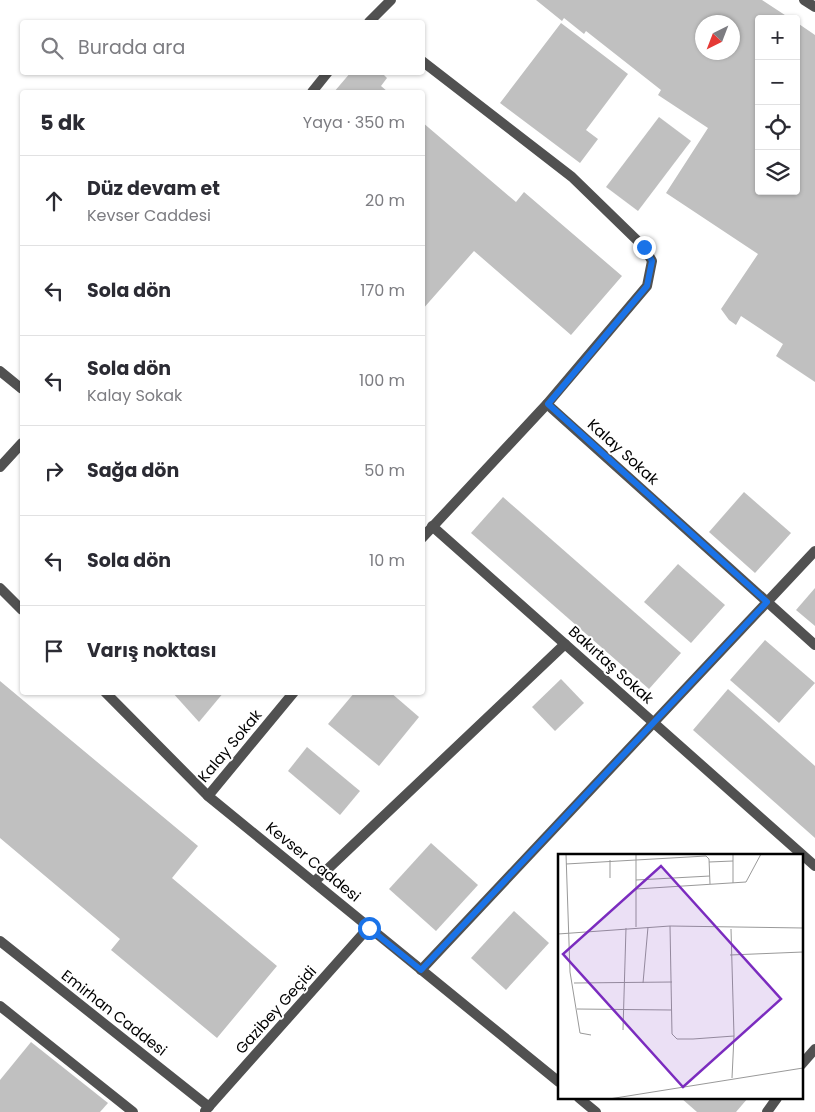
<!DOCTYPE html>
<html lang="tr">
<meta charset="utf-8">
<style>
body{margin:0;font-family:Poppins,sans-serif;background:#f7f7f7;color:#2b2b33}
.controls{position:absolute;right:15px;top:15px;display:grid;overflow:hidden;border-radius:5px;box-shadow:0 1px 4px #0004}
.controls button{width:45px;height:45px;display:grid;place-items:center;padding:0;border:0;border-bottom:1px solid #e1e1e2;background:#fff;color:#2b2b33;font:25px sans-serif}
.compass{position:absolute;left:695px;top:15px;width:45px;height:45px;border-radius:50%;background:#fff;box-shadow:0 1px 4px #0004;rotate:222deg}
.stop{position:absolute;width:15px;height:15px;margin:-11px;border:4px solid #1a73e8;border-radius:50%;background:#fff}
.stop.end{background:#1a73e8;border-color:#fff;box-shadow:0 1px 5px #0008}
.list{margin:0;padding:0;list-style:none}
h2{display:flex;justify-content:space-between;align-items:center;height:65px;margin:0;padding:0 20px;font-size:21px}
h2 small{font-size:16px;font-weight:400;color:#7c7c81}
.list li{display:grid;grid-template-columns:32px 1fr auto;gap:15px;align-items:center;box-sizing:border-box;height:90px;padding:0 20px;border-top:1px solid #e1e1e2}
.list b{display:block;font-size:19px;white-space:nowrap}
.list p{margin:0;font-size:16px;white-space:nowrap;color:#7c7c81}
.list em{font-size:16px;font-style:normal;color:#7c7c81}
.icon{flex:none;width:28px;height:28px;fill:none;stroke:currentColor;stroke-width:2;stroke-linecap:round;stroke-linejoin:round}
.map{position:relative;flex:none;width:815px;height:1112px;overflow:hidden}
.search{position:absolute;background:#fff;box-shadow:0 1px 4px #0004;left:20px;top:20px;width:405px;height:55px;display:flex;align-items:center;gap:12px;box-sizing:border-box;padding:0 18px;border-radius:5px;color:#7c7c81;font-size:19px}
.panel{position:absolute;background:#fff;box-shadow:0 1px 4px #0004;left:20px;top:90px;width:405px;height:605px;border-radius:5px}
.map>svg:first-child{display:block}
.building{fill:#c0c0c0;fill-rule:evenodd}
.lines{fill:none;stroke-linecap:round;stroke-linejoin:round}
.minor{stroke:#515151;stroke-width:10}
.route{stroke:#1a73e8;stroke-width:6}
.labels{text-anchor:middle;stroke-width:4;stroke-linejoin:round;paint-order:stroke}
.street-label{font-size:15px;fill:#000;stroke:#fff}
.inset-road{fill:none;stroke:#999;stroke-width:1}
.view{fill:#7b2cbf;fill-opacity:0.15;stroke:#7b2cbf;stroke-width:2.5}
.inset-edge{fill:none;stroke:#000;stroke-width:2.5}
</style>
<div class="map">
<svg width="815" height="1112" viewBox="0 0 815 1112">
<rect width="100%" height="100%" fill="#fff"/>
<!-- building -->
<g class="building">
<path d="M536,0H762L791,19H759V191H796V22L815,35V382L776,356L783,344L741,316L736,325L729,320L721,309L758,254L666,193L708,128L658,95L661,90L586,31L584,34L564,18L562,21ZM702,22H732V52H702Z"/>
<polygon points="561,23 628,74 586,130 598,139 580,163 500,103"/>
<polygon points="351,72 381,72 387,78 381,86 388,92 334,92"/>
<polygon points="659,117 691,141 638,211 606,187"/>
<polygon points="422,122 516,202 524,192 622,276 571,335 474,251 422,310"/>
<polygon points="744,492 791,533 755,573 709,532"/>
<polygon points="503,497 681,653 649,689 471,533"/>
<polygon points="678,564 725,605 691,643 644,602"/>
<polygon points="815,588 815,626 796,610"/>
<polygon points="765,640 815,683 779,723 730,680"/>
<polygon points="561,679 584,703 555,731 532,707"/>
<polygon points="0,681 198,846 172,878 277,966 217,1038 111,950 120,939 0,838"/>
<polygon points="728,689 815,766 815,838 693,730"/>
<polygon points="172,692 224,692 199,722"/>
<polygon points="355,692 390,692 419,717 379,766 328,724"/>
<polygon points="307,747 360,791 340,815 288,771"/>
<polygon points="431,843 478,885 436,931 389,889"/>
<polygon points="514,911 549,943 506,990 471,958"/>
<polygon points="31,1042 108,1103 100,1112 0,1112 0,1080"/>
<polygon points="681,1098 748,1098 736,1112 697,1112"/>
</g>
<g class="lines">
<!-- minor -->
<g class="minor">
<polyline points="804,0 815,7"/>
<polyline points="369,22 391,0"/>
<polyline points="422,61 572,177 644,247 652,261 647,286 547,404 422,538"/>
<polyline points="312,92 328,72"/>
<polyline points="0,371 22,389"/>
<polyline points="547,404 815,645"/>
<polyline points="0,467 22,443"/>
<polyline points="432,526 815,866"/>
<polyline points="0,588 22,610"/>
<polyline points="105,692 208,796 559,1082"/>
<polyline points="208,796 294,692"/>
<polyline points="314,882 565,644"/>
<polyline points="0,941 209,1107"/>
<polyline points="421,970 815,551"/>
<polyline points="0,1006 133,1112"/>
<polyline points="801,1065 815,1049"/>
<polyline points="579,1098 596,1112"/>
<polyline points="205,1111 369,927"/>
<polyline points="767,1112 777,1098"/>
</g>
</g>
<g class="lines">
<!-- route -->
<polyline class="route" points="369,928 421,970 767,602 548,404 647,286 652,261 644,247"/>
</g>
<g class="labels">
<!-- street labels -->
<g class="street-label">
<text transform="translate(623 452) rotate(42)" y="5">Kalay Sokak</text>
<text transform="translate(611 665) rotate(42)" y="5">Bakırtaş Sokak</text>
<text transform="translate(230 746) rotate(-50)" y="5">Kalay Sokak</text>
<text transform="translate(313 862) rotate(39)" y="5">Kevser Caddesi</text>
<text transform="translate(276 1010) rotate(-48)" y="5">Gazibey Geçidi</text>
<text transform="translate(114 1013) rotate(38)" y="5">Emirhan Caddesi</text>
</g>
</g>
<!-- overview -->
<g transform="translate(558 854)">
<rect width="245" height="245" fill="#fff"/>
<path class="inset-road" d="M8,0L12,118L22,179L33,181M78,0V73M52,6V24M151,8L175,7M8,10L148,2L151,5L152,30M78,26L152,22M175,29V0M78,35L188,28L203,0M112,72L114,180L119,185H135L176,182M173,75L176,182L174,224M0,80L112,72L245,74M172,101L245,98M16,129L114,128M85,129L90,73M19,155L113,156M65,176L68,74M51,245L245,214"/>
<path class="view" d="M103,12L223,145L125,233L5,100Z"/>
<rect width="245" height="245" class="inset-edge"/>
</g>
</svg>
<div class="controls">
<button>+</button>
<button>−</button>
<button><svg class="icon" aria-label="locate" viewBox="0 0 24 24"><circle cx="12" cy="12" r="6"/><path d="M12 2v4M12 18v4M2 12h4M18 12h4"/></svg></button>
<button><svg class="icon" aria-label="layers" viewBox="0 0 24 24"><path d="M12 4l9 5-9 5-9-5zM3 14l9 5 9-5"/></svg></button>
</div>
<svg class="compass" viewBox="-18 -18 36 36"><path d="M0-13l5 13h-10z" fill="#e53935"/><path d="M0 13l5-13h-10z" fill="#7c7c81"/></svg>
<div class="stop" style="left:369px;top:928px"></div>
<div class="stop end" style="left:644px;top:247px"></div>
<div class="search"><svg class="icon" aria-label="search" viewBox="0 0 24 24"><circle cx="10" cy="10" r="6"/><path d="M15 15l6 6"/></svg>Burada ara</div>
<section class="panel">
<h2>5 dk<small>Yaya · 350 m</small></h2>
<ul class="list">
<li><svg class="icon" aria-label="ahead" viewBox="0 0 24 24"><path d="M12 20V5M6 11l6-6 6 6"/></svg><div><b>Düz devam et</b><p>Kevser Caddesi</p></div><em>20 m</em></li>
<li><svg class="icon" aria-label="left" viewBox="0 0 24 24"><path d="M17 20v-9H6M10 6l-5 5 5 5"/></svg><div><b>Sola dön</b></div><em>170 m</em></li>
<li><svg class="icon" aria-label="left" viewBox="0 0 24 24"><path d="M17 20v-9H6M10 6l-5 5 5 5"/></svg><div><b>Sola dön</b><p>Kalay Sokak</p></div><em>100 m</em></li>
<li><svg class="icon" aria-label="right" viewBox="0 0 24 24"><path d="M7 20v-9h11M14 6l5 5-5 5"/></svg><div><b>Sağa dön</b></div><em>50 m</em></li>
<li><svg class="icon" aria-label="left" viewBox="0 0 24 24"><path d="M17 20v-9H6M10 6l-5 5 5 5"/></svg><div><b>Sola dön</b></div><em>10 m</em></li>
<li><svg class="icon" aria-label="arrive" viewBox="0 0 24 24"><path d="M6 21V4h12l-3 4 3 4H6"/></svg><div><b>Varış noktası</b></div></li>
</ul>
</section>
</div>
